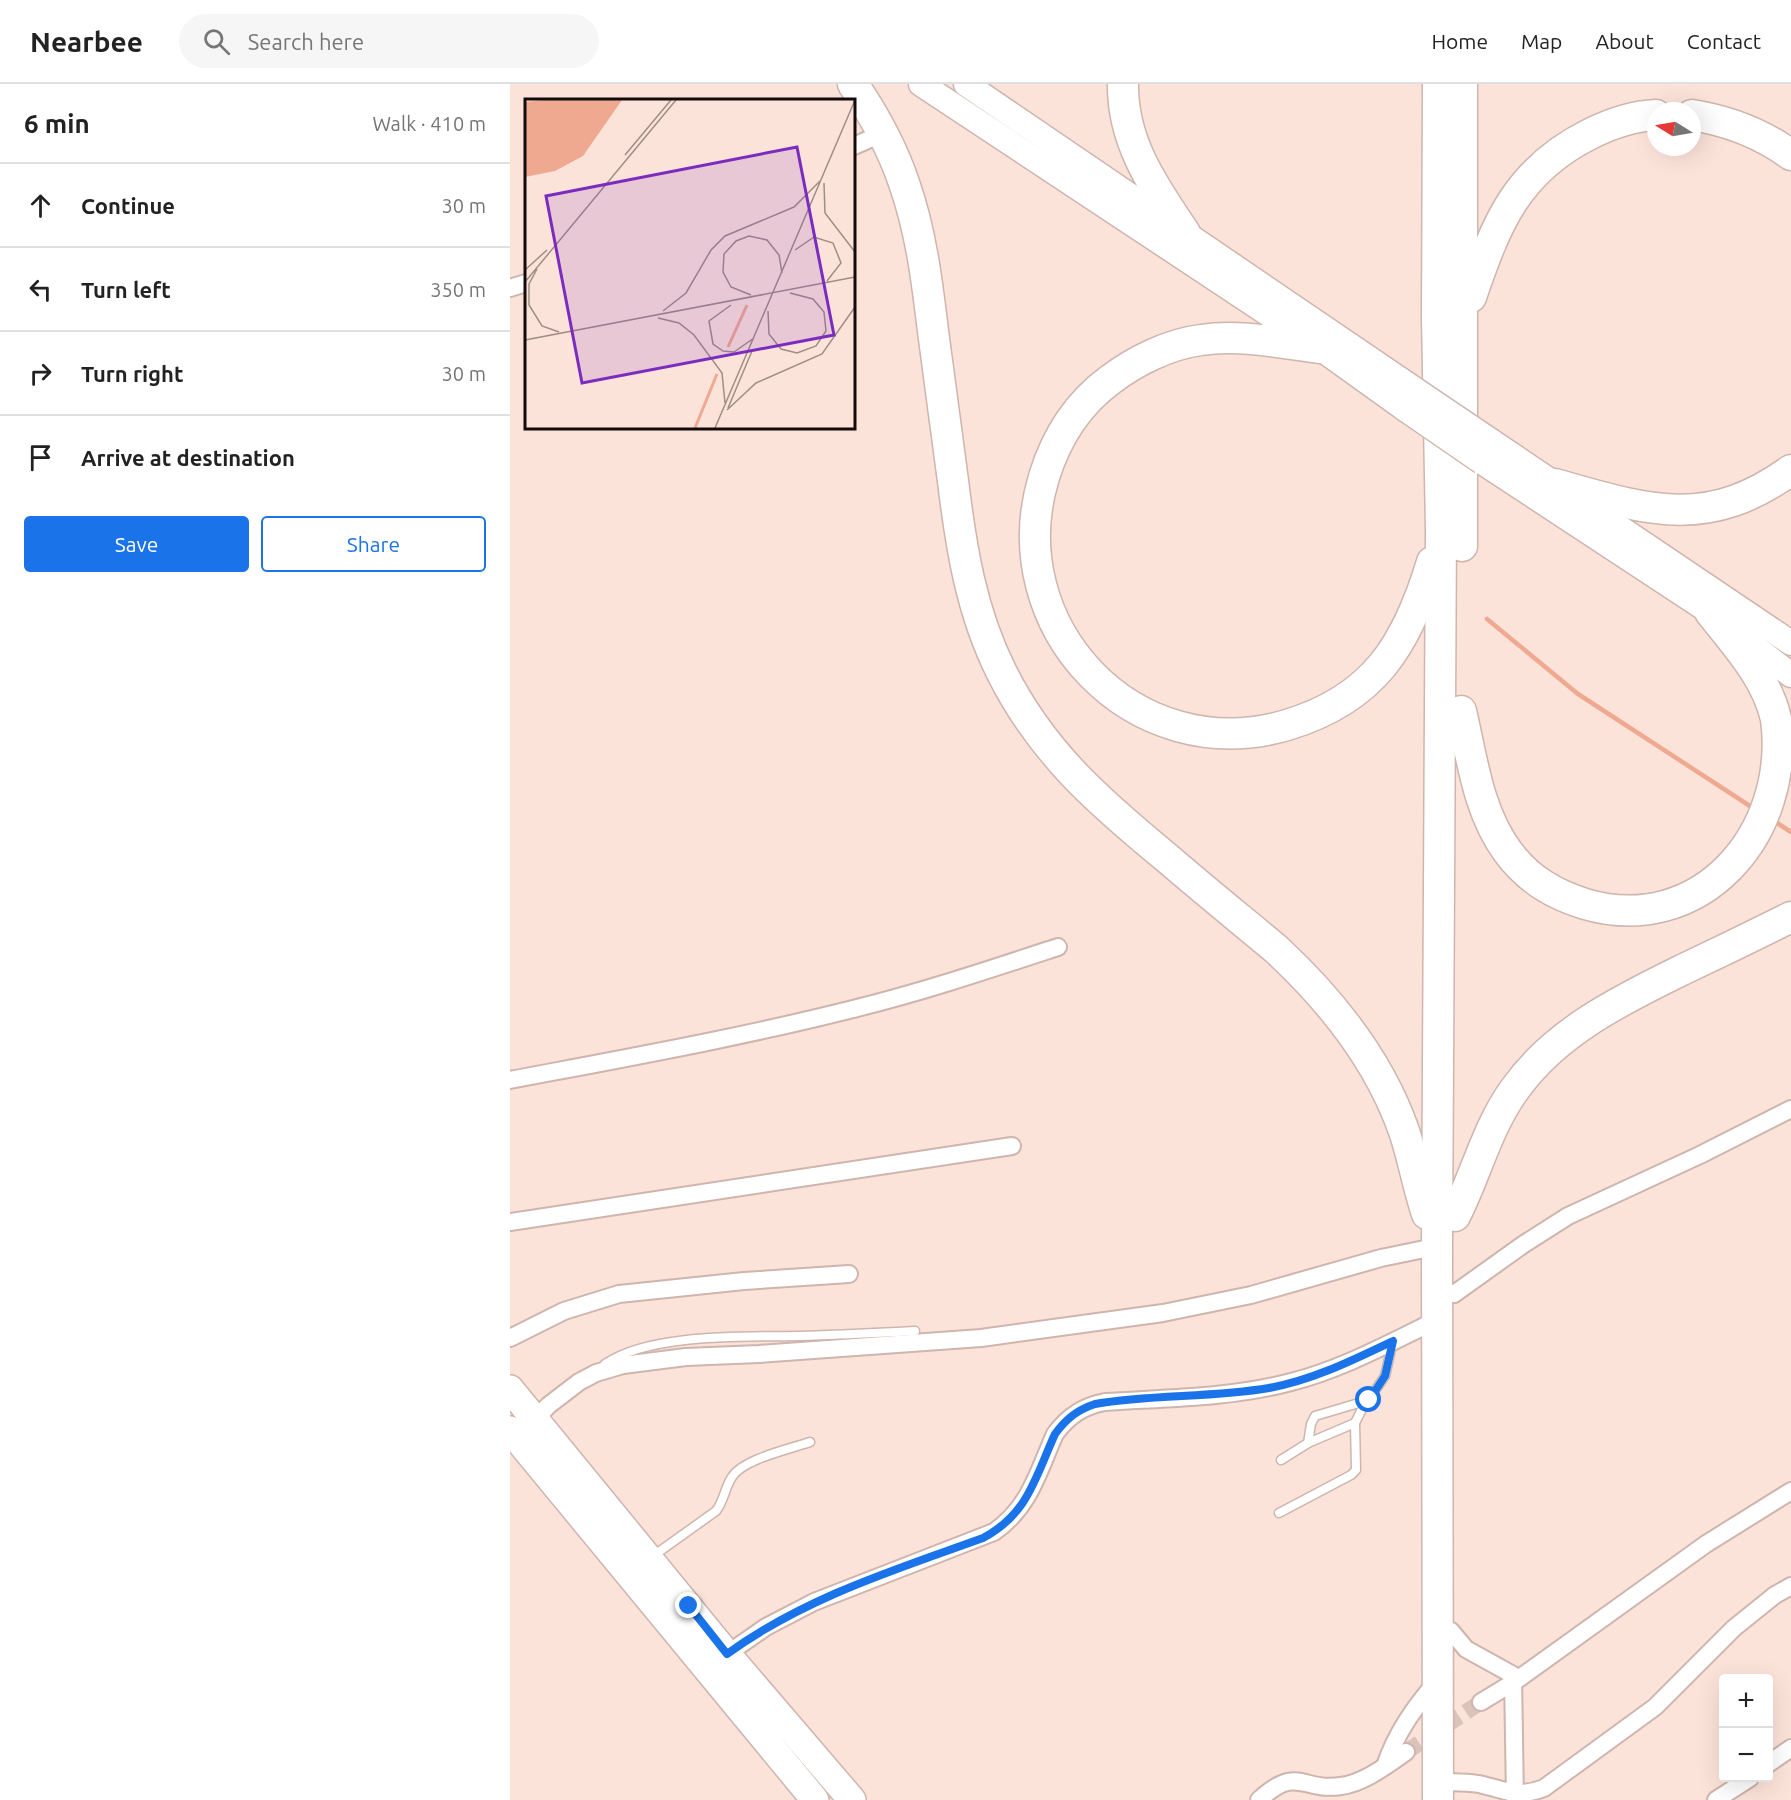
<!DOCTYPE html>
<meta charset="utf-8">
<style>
body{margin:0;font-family:Ubuntu,sans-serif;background:#f6f6f6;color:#222}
.controls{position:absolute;right:18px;bottom:18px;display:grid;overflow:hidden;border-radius:6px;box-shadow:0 6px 24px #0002}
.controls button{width:54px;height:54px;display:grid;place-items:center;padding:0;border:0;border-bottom:2px solid #e0e0e0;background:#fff;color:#222;font:30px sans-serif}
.compass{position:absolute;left:1137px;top:18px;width:54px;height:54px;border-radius:50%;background:#fff;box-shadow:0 6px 24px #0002;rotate:281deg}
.stop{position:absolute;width:18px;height:18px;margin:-14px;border:4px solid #1a73e8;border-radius:50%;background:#fff}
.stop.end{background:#1a73e8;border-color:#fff;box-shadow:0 2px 6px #0008}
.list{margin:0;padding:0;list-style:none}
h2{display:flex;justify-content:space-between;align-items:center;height:78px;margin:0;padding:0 24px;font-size:26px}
h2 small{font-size:20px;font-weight:400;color:#767676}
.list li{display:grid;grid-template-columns:39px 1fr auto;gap:18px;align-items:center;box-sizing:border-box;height:84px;padding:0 24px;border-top:2px solid #e0e0e0}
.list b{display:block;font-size:22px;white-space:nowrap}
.list em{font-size:20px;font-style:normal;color:#767676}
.actions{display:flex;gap:12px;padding:18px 24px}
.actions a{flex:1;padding:14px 0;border:2px solid #1a73e8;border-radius:6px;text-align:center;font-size:21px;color:#1a73e8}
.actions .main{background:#1a73e8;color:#fff}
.icon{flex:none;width:33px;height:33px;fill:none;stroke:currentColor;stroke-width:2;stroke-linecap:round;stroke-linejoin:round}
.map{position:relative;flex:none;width:1281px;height:1716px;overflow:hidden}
header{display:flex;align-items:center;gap:36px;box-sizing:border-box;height:84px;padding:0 30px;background:#fff;border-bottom:2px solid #e0e0e0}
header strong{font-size:28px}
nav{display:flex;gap:33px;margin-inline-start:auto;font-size:21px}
.search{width:420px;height:54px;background:#f6f6f6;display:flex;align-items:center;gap:15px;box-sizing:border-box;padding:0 21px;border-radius:33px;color:#767676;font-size:22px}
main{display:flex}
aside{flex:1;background:#fff}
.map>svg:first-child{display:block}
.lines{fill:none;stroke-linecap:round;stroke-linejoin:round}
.stream{stroke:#f0a991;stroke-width:4.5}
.street-tunnel{stroke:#d9c3bb;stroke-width:16;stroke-dasharray:16 8;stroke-linecap:butt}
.lane-casing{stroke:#ceb5ad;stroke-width:11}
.street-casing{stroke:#ceb5ad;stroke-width:20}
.secondary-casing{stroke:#ceb5ad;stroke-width:27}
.primary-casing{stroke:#ceb5ad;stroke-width:30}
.highway-casing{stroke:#ceb5ad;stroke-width:33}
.lane{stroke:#fff;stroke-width:8}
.street{stroke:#fff;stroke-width:16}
.secondary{stroke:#fff;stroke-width:24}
.primary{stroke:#fff;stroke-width:27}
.highway{stroke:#fff;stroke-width:30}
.secondary-bridge-casing{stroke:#ceb5ad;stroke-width:27;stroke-linecap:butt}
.secondary-bridge{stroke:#fff;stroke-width:24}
.route{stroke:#1a73e8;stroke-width:8}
.inset-river{fill:none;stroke:#f0a991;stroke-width:3}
.inset-road{fill:none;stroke:#9f8d86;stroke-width:1.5}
.view{fill:#7b2cbf;fill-opacity:0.15;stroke:#7b2cbf;stroke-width:3}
.inset-edge{fill:none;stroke:#130b09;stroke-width:3}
</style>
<header>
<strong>Nearbee</strong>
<div class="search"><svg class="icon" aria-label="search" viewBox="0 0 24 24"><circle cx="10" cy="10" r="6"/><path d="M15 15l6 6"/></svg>Search here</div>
<nav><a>Home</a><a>Map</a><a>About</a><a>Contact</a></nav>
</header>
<main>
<aside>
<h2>6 min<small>Walk · 410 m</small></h2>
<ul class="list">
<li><svg class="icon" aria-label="ahead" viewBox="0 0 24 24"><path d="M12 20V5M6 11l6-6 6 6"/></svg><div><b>Continue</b></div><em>30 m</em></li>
<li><svg class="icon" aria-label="left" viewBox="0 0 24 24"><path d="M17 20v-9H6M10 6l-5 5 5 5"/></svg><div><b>Turn left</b></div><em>350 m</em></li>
<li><svg class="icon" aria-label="right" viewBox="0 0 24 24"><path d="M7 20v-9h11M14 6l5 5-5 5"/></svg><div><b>Turn right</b></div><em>30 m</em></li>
<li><svg class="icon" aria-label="arrive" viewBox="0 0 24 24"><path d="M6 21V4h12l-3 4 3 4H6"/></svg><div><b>Arrive at destination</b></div></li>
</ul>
<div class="actions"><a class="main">Save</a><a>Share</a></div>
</aside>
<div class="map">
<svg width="1281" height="1716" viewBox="0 0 1281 1716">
<rect width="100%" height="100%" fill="#fce3da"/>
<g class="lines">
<!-- stream -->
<g class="stream">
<polyline points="977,535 1068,610 1243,724"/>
<polyline points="1261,735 1281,748"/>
</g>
<!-- street-tunnel -->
<polyline class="street-tunnel" points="896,1668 971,1618"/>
<!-- lane casing -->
<g class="lane-casing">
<g id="lane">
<path d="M95,1280C140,1249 235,1253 289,1252C328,1251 367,1249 405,1247"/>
<polyline points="798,1359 801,1340 805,1332 859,1316"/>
<polyline points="771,1376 798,1359 845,1339"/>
<polyline points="769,1429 841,1391 846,1386 845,1339 851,1327 875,1292 883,1257"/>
<path d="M143,1472L206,1427C214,1417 215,1403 222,1393C233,1375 280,1365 300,1358"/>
</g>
</g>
<!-- street casing -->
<g class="street-casing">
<g id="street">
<polyline points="344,62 373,49"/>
<polyline points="0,204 16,199"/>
<path d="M0,996C116,974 233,953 347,924C415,907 481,885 548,863"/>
<polyline points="0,1138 502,1062"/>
<polyline points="944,1210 1014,1160 1058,1132 1190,1071 1281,1025"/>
<polyline points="0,1254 54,1227 109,1210 234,1197 339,1190"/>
<polyline points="25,1335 39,1321 69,1298 86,1289 113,1281 176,1273 249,1270 471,1254 653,1229 741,1211 871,1174 929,1162"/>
<polyline points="941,1547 956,1565 1003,1591 1005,1716"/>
<path d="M217,1570L256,1543L304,1518L484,1448C520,1423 528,1388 545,1350C558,1332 573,1322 595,1318C656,1314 721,1314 781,1298C833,1285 881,1258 929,1235"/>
<polyline points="971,1618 1004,1598 1196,1460 1281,1407"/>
<polyline points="1258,1680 1281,1664"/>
<path d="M875,1682C886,1649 904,1624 927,1597"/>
<path d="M939,1698C951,1699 962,1698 973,1701C998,1707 1008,1714 1034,1704L1145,1623L1224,1544L1265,1511L1281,1502"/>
<path d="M749,1716C788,1680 791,1708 831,1702C854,1699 877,1681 896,1668"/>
<polyline points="1206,1716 1240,1694"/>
</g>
</g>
<!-- secondary casing -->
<g class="secondary-casing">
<g id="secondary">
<polyline points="411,0 810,264 895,325"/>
<polyline points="456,0 904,305"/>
<polyline points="981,357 1281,559"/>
<polyline points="972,378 1200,528 1281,591"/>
</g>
</g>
<!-- primary casing -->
<g class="primary-casing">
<g id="primary">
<polyline points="0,1305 217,1570 342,1716"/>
<polyline points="0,1346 305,1716"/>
</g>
</g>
<!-- highway casing -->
<g class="highway-casing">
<g id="highway">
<path d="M343,0C364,31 382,63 394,99C411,147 417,197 423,247C430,297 436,347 443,397C451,463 461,527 491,587C531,668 589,718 657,774C693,805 730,835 766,865C820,915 869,976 894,1047C903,1074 908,1103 917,1130"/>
<path d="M613,0C612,58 644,103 675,149"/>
<path d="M1182,31C1219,37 1251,49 1281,71"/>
<path d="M961,213C986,140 1006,87 1080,50C1100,40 1123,32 1146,31"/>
<path d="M810,264C771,259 730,250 691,256C659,260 625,277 600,296C566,321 546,354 534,393C488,543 625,686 777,641C864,615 897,561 922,478"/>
<path d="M1045,400C1136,426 1197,447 1281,386"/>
<polyline points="952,462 952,0"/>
<path d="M951,627C962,674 968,728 998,768C1018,795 1043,810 1075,820C1190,854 1281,750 1266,635C1257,594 1226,561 1200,528"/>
<path d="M945,1132C966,1091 977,1043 1005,1005C1046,947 1113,915 1174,885C1210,868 1245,851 1281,833"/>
<polyline points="928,1716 927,1158 931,446 927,234 928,0"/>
</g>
</g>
<!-- lane -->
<use href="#lane" class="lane"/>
<!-- street -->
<use href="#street" class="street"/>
<!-- secondary -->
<use href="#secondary" class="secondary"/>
<!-- primary -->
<use href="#primary" class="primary"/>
<!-- highway -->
<use href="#highway" class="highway"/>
<!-- secondary-bridge casing -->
<g class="secondary-bridge-casing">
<g id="secondary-bridge">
<polyline points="904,305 981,357"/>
<polyline points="895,325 972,378"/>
</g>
</g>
<!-- secondary-bridge -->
<use href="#secondary-bridge" class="secondary-bridge"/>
</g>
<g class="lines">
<!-- route -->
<path class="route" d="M179,1522L217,1570C294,1514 384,1486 473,1454C518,1430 525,1394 545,1350C556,1335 567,1326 585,1320C642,1310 701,1314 759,1304C803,1296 843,1276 883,1257L875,1292L859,1316"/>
</g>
<!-- overview -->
<g transform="translate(15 15)">
<rect width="330" height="330" fill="#fce3da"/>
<path d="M17,1H97L58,57L30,72L0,78V3Z" fill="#f0a991"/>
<path class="inset-river" d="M203,248L222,206M170,329L192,275"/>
<path class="inset-road" d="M100,56L146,1M299,84L300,114L330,153M270,151L289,138L308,144L316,164L302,182M12,170L4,185V206L17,227L34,233M0,171L22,151M0,183L151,1M226,196L206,188L198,173L199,155L211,142L224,137L242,141L254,156L257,174M206,206L184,222L188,245L198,252L209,253L229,239M138,212L161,194L186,151L200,137L269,108L295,82M243,212L244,235L256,250L272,254L291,247L301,232L299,213L288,200L265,194M133,219L154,224L169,236L197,274L200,304M0,241L330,178M203,309L227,252M202,311L231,284L297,255L330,208M190,329L330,1"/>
<path class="view" d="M272,48L309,236L57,284L21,97Z"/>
<rect width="330" height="330" class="inset-edge"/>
</g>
</svg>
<div class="controls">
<button>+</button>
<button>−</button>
</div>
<svg class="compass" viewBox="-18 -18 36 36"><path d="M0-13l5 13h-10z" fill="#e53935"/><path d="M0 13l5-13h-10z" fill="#767676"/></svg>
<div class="stop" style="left:859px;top:1316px"></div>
<div class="stop end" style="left:179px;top:1522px"></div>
</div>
</main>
